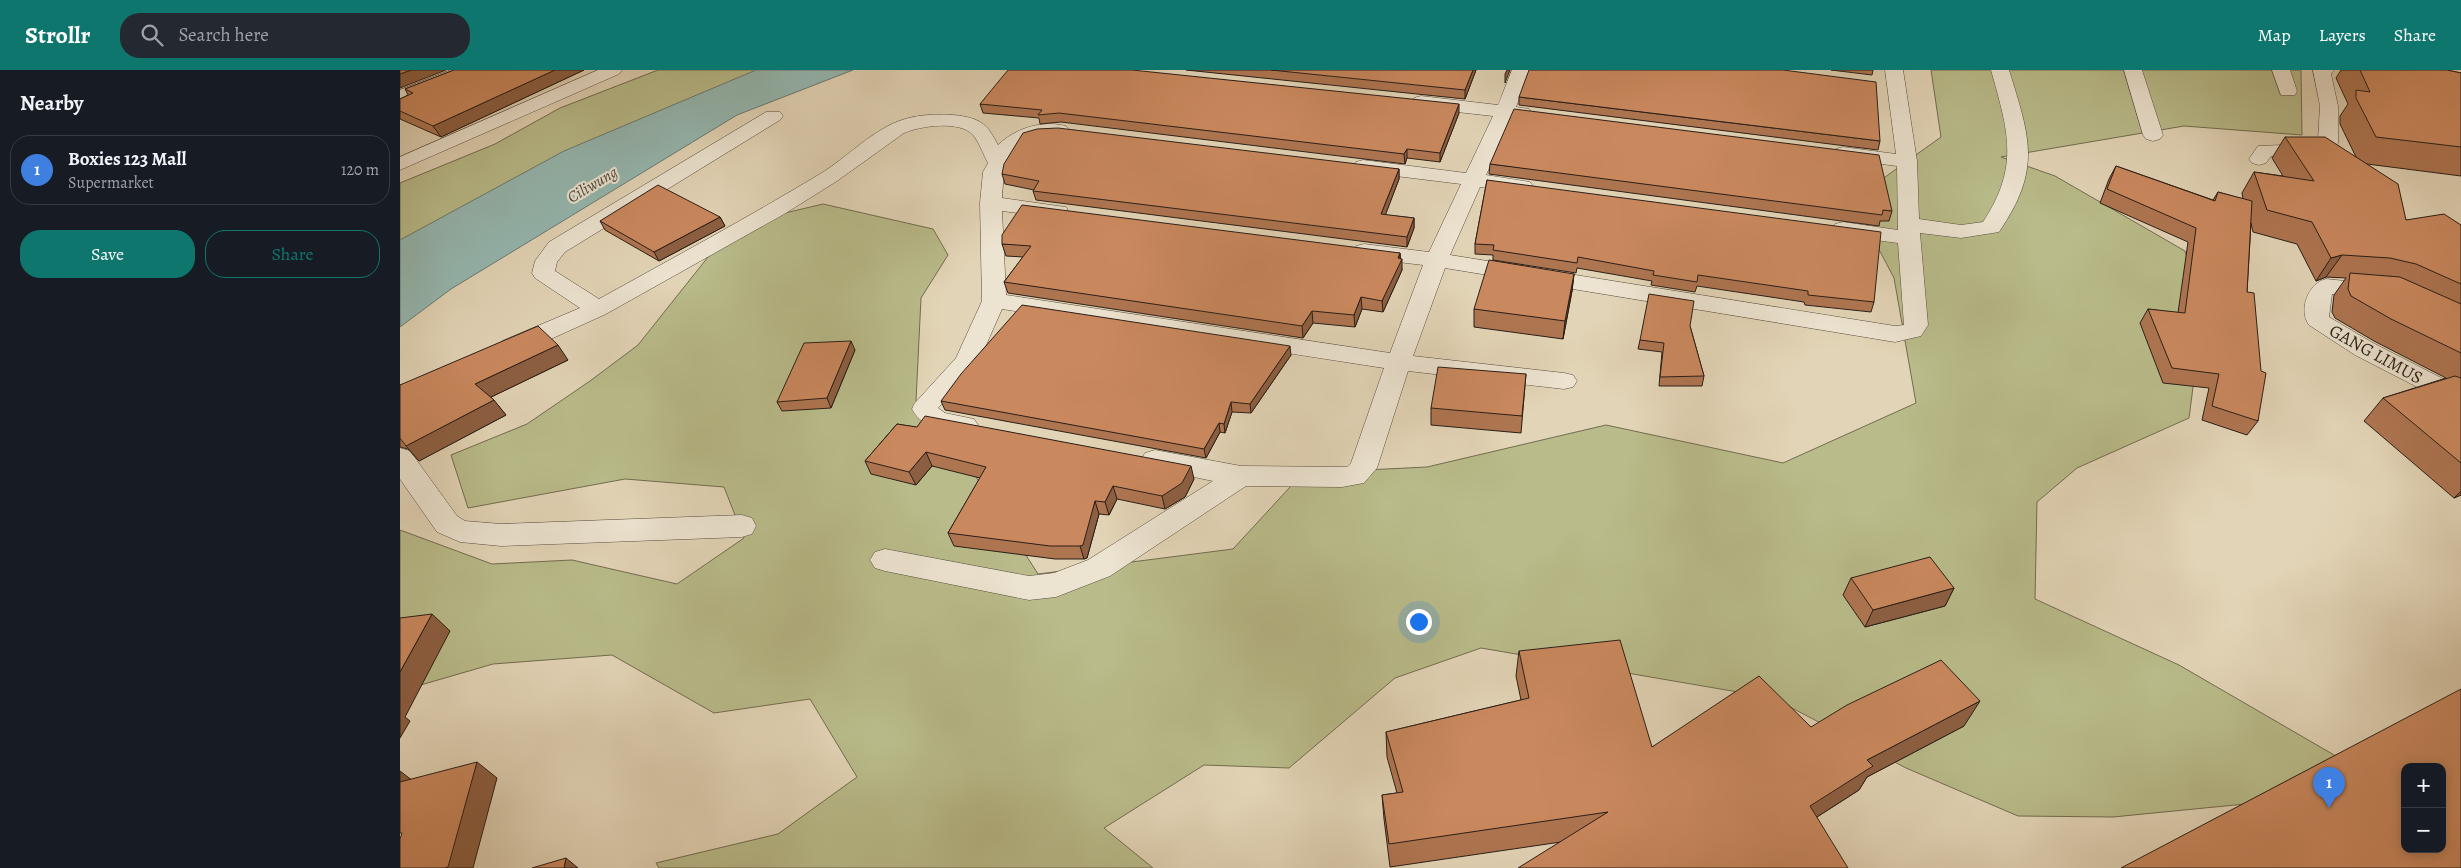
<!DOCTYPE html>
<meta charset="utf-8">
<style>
body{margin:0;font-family:Alegreya,serif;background:#242831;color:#f1f3f6}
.controls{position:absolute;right:15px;bottom:15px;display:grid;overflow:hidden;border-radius:10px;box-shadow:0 2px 12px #0003}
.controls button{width:45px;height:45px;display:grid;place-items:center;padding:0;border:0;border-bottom:1px solid #363941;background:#171b24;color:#f1f3f6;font:25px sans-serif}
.you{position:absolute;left:1018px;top:551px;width:18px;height:18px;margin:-12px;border:4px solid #fff;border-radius:50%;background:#1a73e8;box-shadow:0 0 0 8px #1a73e833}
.badge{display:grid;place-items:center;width:32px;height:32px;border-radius:50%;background:#0f766e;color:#fff;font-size:16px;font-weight:700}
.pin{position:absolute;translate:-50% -41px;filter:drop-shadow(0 1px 2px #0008)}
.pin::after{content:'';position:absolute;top:26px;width:18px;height:15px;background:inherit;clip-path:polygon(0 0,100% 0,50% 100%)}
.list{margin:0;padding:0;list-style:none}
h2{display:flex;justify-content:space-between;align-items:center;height:65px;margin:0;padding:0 20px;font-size:21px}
h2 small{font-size:16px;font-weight:400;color:#9ea1a6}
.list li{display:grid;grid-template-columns:32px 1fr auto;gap:15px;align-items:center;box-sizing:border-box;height:70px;margin:0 10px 10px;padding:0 10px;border:1px solid #363941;border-radius:20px}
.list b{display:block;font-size:19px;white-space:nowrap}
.list p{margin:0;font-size:16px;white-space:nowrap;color:#9ea1a6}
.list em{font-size:16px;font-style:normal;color:#9ea1a6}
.actions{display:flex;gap:10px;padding:15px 20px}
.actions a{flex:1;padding:11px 0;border:1px solid #0f766e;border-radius:20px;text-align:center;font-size:18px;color:#0f766e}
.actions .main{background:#0f766e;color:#fff}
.icon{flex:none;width:28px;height:28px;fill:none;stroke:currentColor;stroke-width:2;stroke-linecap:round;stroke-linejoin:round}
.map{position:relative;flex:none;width:2061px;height:798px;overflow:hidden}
header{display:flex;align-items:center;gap:30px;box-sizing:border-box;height:70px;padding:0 25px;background:#0f766e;color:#fff}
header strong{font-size:24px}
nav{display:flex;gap:28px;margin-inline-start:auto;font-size:18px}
.search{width:350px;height:45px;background:#242831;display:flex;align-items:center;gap:12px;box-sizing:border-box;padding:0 18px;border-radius:20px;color:#9ea1a6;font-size:19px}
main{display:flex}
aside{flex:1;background:#171b24}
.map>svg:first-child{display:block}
.green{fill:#b9bb8a;stroke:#726c50}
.water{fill:#95b8b1;stroke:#6a7a73}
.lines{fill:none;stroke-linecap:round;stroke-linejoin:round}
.minor-casing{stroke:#584c3f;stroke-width:1}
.minor{fill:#ece3d0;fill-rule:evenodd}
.wall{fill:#ae7551;stroke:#2a1e17}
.shaded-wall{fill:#8d5f42;stroke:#2a1e17}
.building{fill:#ca885e;stroke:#2a1e17;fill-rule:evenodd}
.labels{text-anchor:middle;stroke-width:4.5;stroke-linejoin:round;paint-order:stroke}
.far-water-label{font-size:16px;font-style:italic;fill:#4a4c45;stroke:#ece3d0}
.street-label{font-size:18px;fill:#2a1e17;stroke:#ece3d0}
</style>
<header>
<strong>Strollr</strong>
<div class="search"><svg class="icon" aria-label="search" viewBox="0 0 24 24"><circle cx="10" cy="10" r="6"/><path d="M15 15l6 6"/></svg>Search here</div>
<nav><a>Map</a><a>Layers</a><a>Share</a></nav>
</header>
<main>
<aside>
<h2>Nearby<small></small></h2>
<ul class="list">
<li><span class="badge" style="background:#3f7fe0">1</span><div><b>Boxies 123 Mall</b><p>Supermarket</p></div><em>120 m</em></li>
</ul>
<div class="actions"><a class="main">Save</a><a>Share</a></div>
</aside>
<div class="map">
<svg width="2061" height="798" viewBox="0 0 2061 798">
<rect width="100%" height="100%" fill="#e2d4b6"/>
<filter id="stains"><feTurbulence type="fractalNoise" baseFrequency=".004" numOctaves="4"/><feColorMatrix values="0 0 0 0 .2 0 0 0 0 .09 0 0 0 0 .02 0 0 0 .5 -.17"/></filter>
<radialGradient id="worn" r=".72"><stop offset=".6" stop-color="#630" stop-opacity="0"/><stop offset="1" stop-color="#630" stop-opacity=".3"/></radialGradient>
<!-- green -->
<g class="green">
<polygon points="258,0 361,0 0,195 0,113 95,74 160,38"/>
<polygon points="1531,0 1901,0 1902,65 1784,56 1601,87 1655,106 1785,181 1803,241 1789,348 1677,398 1637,432 1635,529 1779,595 1953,696 1896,729 1713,747 1618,746 1506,698 1373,628 1081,578 995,608 889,698 804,695 704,758 753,798 259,798 256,793 378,764 457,707 410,629 314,643 212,585 93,594 0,621 0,460 92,494 172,490 277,514 344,468 324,417 225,409 68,438 51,385 127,354 190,311 238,275 308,187 347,152 423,134 533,159 548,185 521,228 516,331 576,407 638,504 833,479 903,403 1027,397 1206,355 1383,393 1516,333 1494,208 1453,130 1541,67"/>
</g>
<!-- water -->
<polygon class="water" points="356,0 453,0 337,45 51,219 0,257 0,170 164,81"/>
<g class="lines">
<!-- minor casing -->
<g class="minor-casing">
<g id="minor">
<polygon points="51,0 76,0 73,4 0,33 0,20"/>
<polygon points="198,0 222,0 219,4 0,100 0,87"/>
<path d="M1112,0H1130L1116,37L1129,39L1132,43L1129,47L1112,48L1086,105L1130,112L1133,116L1130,120L1123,122L1080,117L1050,185L1495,256L1504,255L1498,173L1443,166L1435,164L1432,159L1435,154L1443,152L1498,160L1497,96L1443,89L1436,87L1433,83L1436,79L1443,77L1496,84L1485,0H1503L1517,91L1519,149L1561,155L1583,152C1620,96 1608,61 1591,0H1609C1630,68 1642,99 1599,162L1561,168L1520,163L1528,255L1521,266L1495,272L1045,198L1013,286L1164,303L1173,305L1177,311L1173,317L1164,319L1008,301L977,398L964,413L942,417L846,416L710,506L656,527L629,530L485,501L475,498L470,490L475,482L485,479L629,506L654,503L688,490L813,411L745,397L741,390L745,383L755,380L841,396L947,397L951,393L984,298L602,239L576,298L538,338L545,343L574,349L578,355L574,361C552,368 523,360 512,339L514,334L556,288L582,231L580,133L583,102L588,93C583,84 579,72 573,65C560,50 520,56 504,63L437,111L386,143L206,244L120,283L111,285L102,283L99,277L102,271L180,238L135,208L132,203L135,191L149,172L366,42H380L383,46L380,50L165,182L157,192L155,201L199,229C273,188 347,148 420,104C448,87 474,58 505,49C524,43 564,42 580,52C589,57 593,66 598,75C616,58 641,50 666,56L669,60L666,64C656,67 645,66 635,68C608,72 603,106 602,128L658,136L666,137L669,142L666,147L658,148L602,141L606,225L990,283L1023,195L964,188L956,186L953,181L956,176L964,174L1029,182L1061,114L963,102L956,100L953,96L956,92L963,90L1066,103L1093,46L1021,38L1014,36L1012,32L1014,28L1021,26L1098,35Z"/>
<polygon points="1724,0 1742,0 1763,65 1760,69 1753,71 1746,69 1743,65"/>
<polygon points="1872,0 1890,0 1897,21 1895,25 1881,25"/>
<path d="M1913,0H1934L1931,4L1938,36V73C1925,92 1890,87 1871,86L1866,93L1859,95L1852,93L1849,89L1858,76L1906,74L1918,70L1920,36Z"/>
<path d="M1926,209L1984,215L1988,220L1984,225L1976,227L1932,224L1929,247L1973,273L2061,318V338L2052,335L1955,285L1909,255C1898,240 1908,213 1926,209Z"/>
<polygon points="0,378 10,381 57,446 65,451 101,454 342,445 352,448 356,456 352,464 342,467 101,476 60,472 37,462 0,409"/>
</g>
</g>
<!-- minor -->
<use href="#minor" class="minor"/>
</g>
<!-- wall -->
<g class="wall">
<polygon points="54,0 184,0 41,67 0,49 0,29 8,25 5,19"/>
<polygon points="786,0 1076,0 1065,29"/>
<polygon points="1431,0 1473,0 1472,5"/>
<polygon points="1941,0 2047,0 2061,3 2061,106 1967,94 2006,150 2061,155 2061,425 2054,428 1964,351 1983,328 2046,308 1974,271 1935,248 1932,242 1934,225 1946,208 1926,207 1916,211 1897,174 1853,162 1851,153 1847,222 1858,351 1847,365 1802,350 1809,318 1763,313 1740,253 1748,239 1778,243 1788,172 1700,133 1709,109 1716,96 1813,130 1818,122 1843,129 1842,123 1854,102 1883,106 1872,88 1885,67 1956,87 1940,54 1940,46 1948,34 1936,8"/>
<polygon points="1119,27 1480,71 1478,80 1119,35"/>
<polygon points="580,34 1059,43 1040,92 1007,88 1005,94 661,52 640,54 639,48 583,43"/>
<polygon points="1090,94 1492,141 1489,151 1480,151 1479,156 1089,104"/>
<polygon points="999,99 999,109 985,145 1014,148 1014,158 1007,177 636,130 633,121 634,120 605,114 602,104"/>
<polygon points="1087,110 1474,232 1471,242 1405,235 1404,232 1297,216 1295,222 1251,215 1252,211 1177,198 1176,203 1093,190 1093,185 1075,184 1075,174"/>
<polygon points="320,147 325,156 259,191 205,160 200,151"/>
<polygon points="602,174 1000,183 1002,200 983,242 962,239 955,257 913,253 903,268 608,223 604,212 623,187 606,186"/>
<polygon points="1174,204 1172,221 1163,269 1074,257 1074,239"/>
<polygon points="1290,256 1304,306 1302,316 1259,316 1262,282 1238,279 1240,270"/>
<polygon points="455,280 431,338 382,341 377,332"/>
<polygon points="891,285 851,343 832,342 825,363 820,362 806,388 545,340 541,331"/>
<polygon points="168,290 91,327 106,345 19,391 8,379 0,377 0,315"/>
<polygon points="1126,304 1121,363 1031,355 1031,338"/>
<polygon points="497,354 794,409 785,427 765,439 717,429 709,445 699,444 687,488 684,489 655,489 554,476 548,463 580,408 532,396 516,415 471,404 465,391"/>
<polygon points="1451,508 1554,518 1545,536 1465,557 1443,525"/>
<polygon points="1119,581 1252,677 1411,657 1564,656 1467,707 1459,720 1417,747 1161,772 990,797 984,749 982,725 997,723 987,687 986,662 1121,630 1116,606"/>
</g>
<!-- shaded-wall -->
<g class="shaded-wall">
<polygon points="11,0 46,0 0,18 0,4"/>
<polygon points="155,0 184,0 41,67 33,56"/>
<polygon points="1073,0 1076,0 1065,29 1065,20"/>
<polygon points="1107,0 1110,0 1105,13 1105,4"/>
<polygon points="1059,34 1059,43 1040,92 1040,83"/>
<polygon points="1007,79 1007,88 1005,94 1004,84"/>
<polygon points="999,99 999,109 982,154 981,144"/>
<polygon points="320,147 325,156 259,191 254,182"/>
<polygon points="1014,148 1014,158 1007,177 1007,167"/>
<polygon points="1000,183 1000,192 1002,189 1002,200 983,242 982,231"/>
<polygon points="1942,185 1926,207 1916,211 1931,188"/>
<polygon points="1174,204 1172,221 1163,269 1165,251"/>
<polygon points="961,227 962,239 955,257 954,245"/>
<polygon points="912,241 913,253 903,268 902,256"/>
<polygon points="451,271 455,280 431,338 427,328"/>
<polygon points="158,275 168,290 87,329 75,314"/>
<polygon points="890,276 891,285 851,343 850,334"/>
<polygon points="94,330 106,345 19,391 6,376"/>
<polygon points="831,332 832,342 825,363 824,354"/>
<polygon points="819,353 820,362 806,388 804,379"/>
<polygon points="526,382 532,396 516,415 509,402"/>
<polygon points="791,396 794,409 785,427 765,439 762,426"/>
<polygon points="713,416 717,429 709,445 705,432"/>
<polygon points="2061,421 2061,425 2054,428"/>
<polygon points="695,431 699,444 687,488 684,489 680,476"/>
<polygon points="1554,518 1545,536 1465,557 1473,540"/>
<polygon points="32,544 50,561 5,647 10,651 0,668 0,602"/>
<polygon points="1580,631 1564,656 1467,707 1459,720 1398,759 1410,736 1467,690"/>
<polygon points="77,692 97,708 73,798 44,798"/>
<polygon points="0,701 13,711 0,725"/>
<polygon points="166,788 178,798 164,798"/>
</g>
<!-- building -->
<g class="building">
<polygon points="0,0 11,0 0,4"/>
<polygon points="54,0 155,0 33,56 0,41 0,29 13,23 5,19"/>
<polygon points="608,0 732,0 1059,34 1040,83 1007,79 1004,84 659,43 638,45 642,40 580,34"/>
<polygon points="871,0 1073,0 1065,20"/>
<polygon points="1129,0 1383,0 1476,12 1480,71 1119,27"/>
<polygon points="1960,0 2047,0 2061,3 2061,77 1976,67 1956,28 1956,20 1970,22"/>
<polygon points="1114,39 1479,85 1492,141 1483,140 1482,145 1090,94"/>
<polygon points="658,58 999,99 981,144 1014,148 1007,167 633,121 639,111 602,104 604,94 623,63 637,59"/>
<polygon points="1885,67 1925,67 1998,114 2006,150 2044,144 2061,155 2061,214 2016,194 1990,188 1942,185 1931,188 1912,152 1867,140 1854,102 1914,111"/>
<polygon points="1716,96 1815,131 1818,122 1852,131 1847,222 1854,223 1861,301 1866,303 1858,351 1812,336 1819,304 1772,298 1748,239 1785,243 1796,158 1707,119"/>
<polygon points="1087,110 1481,162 1474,232 1408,225 1408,221 1298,205 1297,212 1253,205 1254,201 1178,187 1177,193 1093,180 1094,175 1075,174"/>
<polygon points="258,115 320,147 254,182 200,151"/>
<polygon points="622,135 1000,183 998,188 1002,189 982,231 961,227 954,245 912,241 902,256 604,212 631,176 602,174 602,165"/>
<polygon points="1089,190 1174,204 1165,251 1074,239"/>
<polygon points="1950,203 2000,207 2061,234 2061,283 1991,249 1951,226 1948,219"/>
<polygon points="1249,224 1294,231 1290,256 1304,306 1260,307 1264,273 1240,270"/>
<polygon points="622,235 890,276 850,334 831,332 824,354 819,353 804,379 541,331 561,304"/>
<polygon points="138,256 158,275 75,314 94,330 6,376 0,368 0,315"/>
<polygon points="451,271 427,328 377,332 404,273"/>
<polygon points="1038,297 1126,304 1122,346 1031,338"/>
<polygon points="2055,306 2061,308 2061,393 1983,328"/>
<polygon points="525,346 791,396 782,413 762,426 713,416 705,432 695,431 683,475 680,476 650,476 548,463 586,397 526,382 509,402 465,391 497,354 517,357"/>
<polygon points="1530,487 1554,518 1473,540 1451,508"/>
<polygon points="32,544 0,602 0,548"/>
<polygon points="1220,570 1252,677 1359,606 1411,657 1447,635 1541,590 1580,631 1467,690 1473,696 1410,736 1448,798 1118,798 1208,742 989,774 982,725 1003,722 986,662 1129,628 1119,581"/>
<path d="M2061,619V798H1721ZM2005,697H2042V779H2005Z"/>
<polygon points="77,692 48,797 44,798 0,798 0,769 2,763 0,763 0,712"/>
<polygon points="166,788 164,798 132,798"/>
</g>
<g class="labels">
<!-- far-water labels -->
<g class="far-water-label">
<text transform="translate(192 114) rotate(-31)" y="6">Ciliwung</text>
</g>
<!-- street labels -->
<g class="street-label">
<text transform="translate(1976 284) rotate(29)" y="6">GANG LIMUS</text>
</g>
</g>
<rect width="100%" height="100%" filter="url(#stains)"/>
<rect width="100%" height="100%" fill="url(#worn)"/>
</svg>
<div class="controls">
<button>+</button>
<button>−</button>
</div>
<div class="you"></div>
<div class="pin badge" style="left:1929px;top:738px;background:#3f7fe0">1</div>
</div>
</main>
